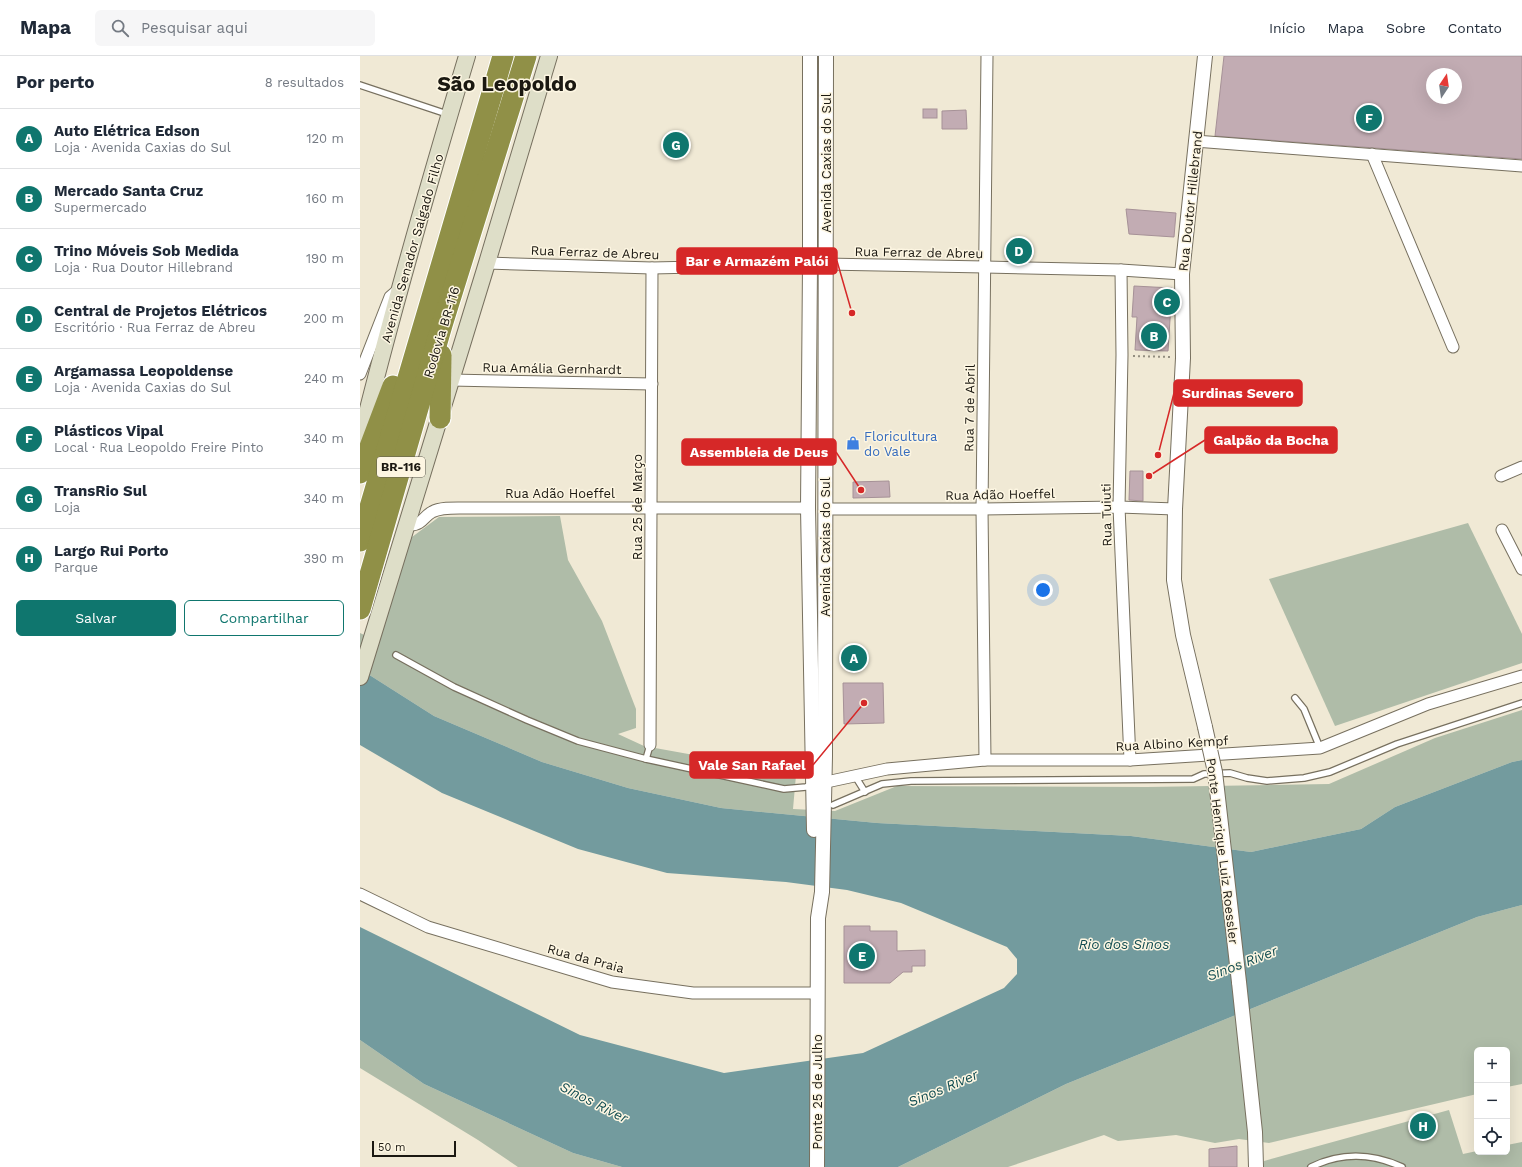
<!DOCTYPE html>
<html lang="pt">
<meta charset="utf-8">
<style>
body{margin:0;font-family:"Work Sans",sans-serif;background:#f6f6f7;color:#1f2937}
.controls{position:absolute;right:12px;bottom:12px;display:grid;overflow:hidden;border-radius:6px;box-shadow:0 4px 16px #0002}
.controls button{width:36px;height:36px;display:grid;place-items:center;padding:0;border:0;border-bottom:1px solid #e0e1e3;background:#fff;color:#1f2937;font:20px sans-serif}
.compass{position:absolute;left:1066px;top:12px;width:36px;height:36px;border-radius:50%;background:#fff;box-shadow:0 4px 16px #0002;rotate:13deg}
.scale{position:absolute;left:12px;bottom:10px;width:84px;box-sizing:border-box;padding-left:4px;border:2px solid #1b1811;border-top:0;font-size:11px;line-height:14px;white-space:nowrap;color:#1b1811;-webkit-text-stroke:3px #fdf6e2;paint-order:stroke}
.you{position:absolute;left:683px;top:534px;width:14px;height:14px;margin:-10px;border:3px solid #fff;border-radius:50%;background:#1a73e8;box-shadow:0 0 0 6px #1a73e833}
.badge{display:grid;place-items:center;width:26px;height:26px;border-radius:50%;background:#0f766e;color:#fff;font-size:13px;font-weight:700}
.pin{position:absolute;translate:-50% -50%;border:2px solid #fff;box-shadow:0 1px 4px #0006}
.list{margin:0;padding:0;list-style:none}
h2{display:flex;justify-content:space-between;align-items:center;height:52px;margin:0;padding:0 16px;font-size:17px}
h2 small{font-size:13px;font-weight:400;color:#747a83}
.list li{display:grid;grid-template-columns:26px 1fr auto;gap:12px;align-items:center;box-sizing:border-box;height:60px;padding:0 16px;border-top:1px solid #e0e1e3}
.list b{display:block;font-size:15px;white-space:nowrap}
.list p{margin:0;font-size:13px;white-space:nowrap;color:#747a83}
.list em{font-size:13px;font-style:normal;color:#747a83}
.actions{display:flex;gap:8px;padding:12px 16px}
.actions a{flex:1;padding:9px 0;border:1px solid #0f766e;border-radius:6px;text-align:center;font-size:14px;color:#0f766e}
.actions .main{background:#0f766e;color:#fff}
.icon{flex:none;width:22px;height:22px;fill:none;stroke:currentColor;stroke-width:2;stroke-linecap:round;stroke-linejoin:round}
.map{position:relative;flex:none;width:1162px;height:1111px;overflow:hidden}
header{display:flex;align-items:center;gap:24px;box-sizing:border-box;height:56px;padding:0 20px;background:#fff;border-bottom:1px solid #e0e1e3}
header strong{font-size:19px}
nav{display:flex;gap:22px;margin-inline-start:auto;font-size:14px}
.search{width:280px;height:36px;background:#f6f6f7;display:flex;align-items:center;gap:10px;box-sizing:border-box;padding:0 14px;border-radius:6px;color:#747a83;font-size:15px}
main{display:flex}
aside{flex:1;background:#fff}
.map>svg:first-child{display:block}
.green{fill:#afbca8}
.water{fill:#739b9e}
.building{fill:#c2acb3;stroke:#a69197;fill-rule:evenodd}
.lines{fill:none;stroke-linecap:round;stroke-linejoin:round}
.service-casing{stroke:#77705f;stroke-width:8}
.minor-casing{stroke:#77705f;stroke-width:13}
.tertiary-casing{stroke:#77705f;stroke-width:16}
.secondary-casing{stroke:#77705f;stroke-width:18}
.motorway-casing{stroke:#fff;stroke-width:23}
.path{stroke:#938e80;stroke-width:2;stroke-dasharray:2 3;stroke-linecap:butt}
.service{stroke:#fff;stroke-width:5.5}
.minor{stroke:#fff;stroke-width:11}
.tertiary{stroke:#fff;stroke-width:14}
.secondary{stroke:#dedec8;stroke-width:16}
.motorway{stroke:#909047;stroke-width:21}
.tertiary-bridge-casing{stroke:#77705f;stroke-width:16;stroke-linecap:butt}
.tertiary-bridge{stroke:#fff;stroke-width:14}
.labels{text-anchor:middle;stroke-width:3;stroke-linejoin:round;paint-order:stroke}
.shield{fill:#fdf6e2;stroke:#5f5b50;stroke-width:1}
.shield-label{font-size:12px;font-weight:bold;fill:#1b1811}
.street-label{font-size:13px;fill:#1b1811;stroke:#fdf6e2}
.shop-label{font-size:13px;fill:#366cbe;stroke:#fdf6e2;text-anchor:start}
.water-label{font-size:14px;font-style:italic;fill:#124d52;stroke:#fdf6e2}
.town-label{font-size:21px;font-weight:bold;fill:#1b1811;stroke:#fdf6e2}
.leader{fill:none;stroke:#d62828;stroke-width:1.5}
.callout-dot{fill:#d62828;stroke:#fdf6e2;stroke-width:1.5}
.callout{fill:#d62828;stroke:#d62828;stroke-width:1.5}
.callout-label{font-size:14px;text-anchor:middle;font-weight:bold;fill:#fff}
</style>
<header>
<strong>Mapa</strong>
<div class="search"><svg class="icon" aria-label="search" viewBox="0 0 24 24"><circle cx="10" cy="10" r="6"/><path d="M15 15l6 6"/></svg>Pesquisar aqui</div>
<nav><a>Início</a><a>Mapa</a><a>Sobre</a><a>Contato</a></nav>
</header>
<main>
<aside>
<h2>Por perto<small>8 resultados</small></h2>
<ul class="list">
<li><span class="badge">A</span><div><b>Auto Elétrica Edson</b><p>Loja · Avenida Caxias do Sul</p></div><em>120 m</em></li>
<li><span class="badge">B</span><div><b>Mercado Santa Cruz</b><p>Supermercado</p></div><em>160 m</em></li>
<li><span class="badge">C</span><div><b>Trino Móveis Sob Medida</b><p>Loja · Rua Doutor Hillebrand</p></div><em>190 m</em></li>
<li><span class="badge">D</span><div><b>Central de Projetos Elétricos</b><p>Escritório · Rua Ferraz de Abreu</p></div><em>200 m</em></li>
<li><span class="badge">E</span><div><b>Argamassa Leopoldense</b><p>Loja · Avenida Caxias do Sul</p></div><em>240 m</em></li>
<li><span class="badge">F</span><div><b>Plásticos Vipal</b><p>Local · Rua Leopoldo Freire Pinto</p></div><em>340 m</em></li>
<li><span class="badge">G</span><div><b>TransRio Sul</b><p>Loja</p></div><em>340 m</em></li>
<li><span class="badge">H</span><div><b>Largo Rui Porto</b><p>Parque</p></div><em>390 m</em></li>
</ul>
<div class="actions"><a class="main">Salvar</a><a>Compartilhar</a></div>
</aside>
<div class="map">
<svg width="1162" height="1111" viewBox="0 0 1162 1111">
<rect width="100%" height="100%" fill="#f0e9d5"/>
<!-- green -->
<g class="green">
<polygon points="200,460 208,504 242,565 276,653 276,672 258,678 284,690 395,710 437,708 433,753 475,755 537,730 787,731 969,728 1075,682 1162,654 1162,704 1152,706 1035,751 1001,773 891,796 771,780 517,767 361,752 268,732 182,706 74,660 0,613 0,577 15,584 52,481 79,461"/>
<polygon points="1108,467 1162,578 1162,607 975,670 909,523"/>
<polygon points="1162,849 1162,1028 1147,1031 1147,994 1117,994 1117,1038 909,1087 879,1083 855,1087 816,1079 758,1085 744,1079 648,1111 538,1111 706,1028 1117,861"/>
<polygon points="0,984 64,1028 213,1097 262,1111 158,1111 118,1084 0,1012"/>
<polygon points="1089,1054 1103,1098 1117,1095 1117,1096 1147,1096 1147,1089 1162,1086 1162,1111 903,1111 904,1105"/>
</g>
<!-- water -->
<polygon class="water" points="0,613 74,660 182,706 268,732 361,752 517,767 771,780 891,796 1001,773 1035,751 1152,706 1162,704 1162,849 1117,861 706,1028 538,1111 262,1111 213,1097 64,1028 0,984 0,871 220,979 364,1017 503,997 644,932 657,918 657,903 647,891 541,847 487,834 426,826 307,817 218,793 82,737 0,689"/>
<!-- building -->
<g class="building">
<path d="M864,0H1162V103L855,80ZM1072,18H1096V42H1072Z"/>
<rect x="563" y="53" width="14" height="9"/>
<polygon points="606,54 607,73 582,73 582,55"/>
<polygon points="766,153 816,157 814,181 769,178"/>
<polygon points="774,230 812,232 808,295 775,294 777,261 772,261"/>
<polygon points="770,415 783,415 783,445 769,444"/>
<polygon points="529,425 530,441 493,442 493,426"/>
<polygon points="483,627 523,627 524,667 484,668"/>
<polygon points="484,870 510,870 510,875 537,875 537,895 565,894 565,910 552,910 552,916 543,916 530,927 484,927"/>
<polygon points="877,1090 877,1111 849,1111 849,1093"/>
</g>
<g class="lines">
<!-- service casing -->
<g class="service-casing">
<g id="service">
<polyline points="0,29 87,58"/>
<polyline points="36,599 94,631 167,664 218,685 286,703 424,733 446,731 452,728"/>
<polyline points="935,642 944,653 960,692"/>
<polyline points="286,703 290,689"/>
<polyline points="495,720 505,736"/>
<polyline points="473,749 522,728 551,725 833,723 844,718 870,717 887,722 907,725 944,722 970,716 1037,688 1162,647"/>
<path d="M951,1111C982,1096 1011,1097 1042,1111"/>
</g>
</g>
<!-- minor casing -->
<g class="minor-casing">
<g id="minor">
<polyline points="835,85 1162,110"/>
<polyline points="1012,98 1093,291"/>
<polyline points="127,207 292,212 465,208 625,211 761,214 822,218"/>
<polyline points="761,214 762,299 759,451 770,704"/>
<polyline points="0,318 30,241 37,235"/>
<polyline points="91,324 292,328"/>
<polyline points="1141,420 1162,411"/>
<polyline points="466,453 622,453 759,451 815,453"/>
<path d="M51,469C62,469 64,460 72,456C81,451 96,452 107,452H448"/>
<polyline points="1142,474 1162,513"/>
<polyline points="290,689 292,212"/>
<polyline points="625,704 622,453 627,0"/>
<polyline points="457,728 527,713 625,704 770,704 960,692 1068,648 1162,620"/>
<polyline points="0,838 68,871 252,926 333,937 457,937"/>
</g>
</g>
<!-- tertiary casing -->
<g class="tertiary-casing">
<g id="tertiary">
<polyline points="450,0 450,209 448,452 454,774"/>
<polyline points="845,671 823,579 814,524 815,453 823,302 822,218 845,0"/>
<polyline points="879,926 895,1076 896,1111"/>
<polyline points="457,1111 458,862 462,836 465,700 466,0"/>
</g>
</g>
<!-- secondary casing -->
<g class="secondary-casing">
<g id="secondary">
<path d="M0,385C32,255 69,127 107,0"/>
<polyline points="0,621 127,207 189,0"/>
</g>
</g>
<!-- motorway casing -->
<g class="motorway-casing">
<g id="motorway">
<polyline points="80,362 81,299"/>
<polyline points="0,417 33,330"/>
<polyline points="0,485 143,0"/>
<polyline points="0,553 82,269 166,0"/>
</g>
</g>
<!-- path -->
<polyline class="path" points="773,300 810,301"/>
<!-- service -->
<use href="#service" class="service"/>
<!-- minor -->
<use href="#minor" class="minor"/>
<!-- tertiary -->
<use href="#tertiary" class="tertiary"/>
<!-- secondary -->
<use href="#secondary" class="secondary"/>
<!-- motorway -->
<use href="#motorway" class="motorway"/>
<!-- tertiary-bridge casing -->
<g class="tertiary-bridge-casing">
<polyline id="tertiary-bridge" points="845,671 855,716 879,926"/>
</g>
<!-- tertiary-bridge -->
<use href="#tertiary-bridge" class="tertiary-bridge"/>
</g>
<!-- icons -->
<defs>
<g id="shop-bare" transform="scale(1.08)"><path d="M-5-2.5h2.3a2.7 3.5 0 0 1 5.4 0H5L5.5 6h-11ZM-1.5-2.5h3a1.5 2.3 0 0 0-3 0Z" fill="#3f7fe0" stroke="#fdf6e2" stroke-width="2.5" paint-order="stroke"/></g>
</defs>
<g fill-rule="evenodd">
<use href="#shop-bare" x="493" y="387"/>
</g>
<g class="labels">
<!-- shield labels -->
<rect class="shield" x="17" y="401" width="48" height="20" rx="3"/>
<g class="shield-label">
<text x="41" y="415">BR-116</text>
</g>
<!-- street labels -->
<g class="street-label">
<text transform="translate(466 107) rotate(-90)" y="5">Avenida Caxias do Sul</text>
<text transform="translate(830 145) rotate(-84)" y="5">Rua Doutor Hillebrand</text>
<text transform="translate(52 192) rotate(-74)" y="5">Avenida Senador Salgado Filho</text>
<text transform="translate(235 196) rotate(2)" y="5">Rua Ferraz de Abreu</text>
<text transform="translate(559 196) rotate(1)" y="5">Rua Ferraz de Abreu</text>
<text transform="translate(81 276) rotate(-73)" y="5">Rodovia BR-116</text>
<text transform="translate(192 312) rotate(1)" y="5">Rua Amália Gernhardt</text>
<text transform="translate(609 352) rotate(-89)" y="5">Rua 7 de Abril</text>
<text x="200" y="442">Rua Adão Hoeffel</text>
<text transform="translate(640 438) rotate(-1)" y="5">Rua Adão Hoeffel</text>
<text transform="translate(277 451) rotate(-90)" y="5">Rua 25 de Março</text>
<text transform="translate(746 459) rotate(-91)" y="5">Rua Tuiuti</text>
<text transform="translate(465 491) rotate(-90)" y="5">Avenida Caxias do Sul</text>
<text transform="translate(812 687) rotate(-3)" y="5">Rua Albino Kempf</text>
<text transform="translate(863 795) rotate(83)" y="5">Ponte Henrique Luiz Roessler</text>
<text transform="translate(226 902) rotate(15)" y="5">Rua da Praia</text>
<text transform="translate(457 1036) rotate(-90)" y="5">Ponte 25 de Julho</text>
</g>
<!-- shop labels -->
<g class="shop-label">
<text x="504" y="385">Floricultura<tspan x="504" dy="15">do Vale</tspan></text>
</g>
<!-- water labels -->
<g class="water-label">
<text x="764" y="893">Rio dos Sinos</text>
<text transform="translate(882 907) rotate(-21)" y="5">Sinos River</text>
<text transform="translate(583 1032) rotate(-23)" y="5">Sinos River</text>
<text transform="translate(234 1046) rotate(27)" y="5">Sinos River</text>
</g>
<!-- town labels -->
<g class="town-label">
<text x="147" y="35">São Leopoldo</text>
</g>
</g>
<!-- callouts -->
<path class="leader" d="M492 257L477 205M798 399L814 337M789 420L845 384M501 434L476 396M504 647L453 709"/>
<g class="callout-dot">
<circle cx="492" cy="257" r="4"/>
<circle cx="798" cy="399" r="4"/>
<circle cx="789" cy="420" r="4"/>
<circle cx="501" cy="434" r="4"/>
<circle cx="504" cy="647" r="4"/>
</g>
<g class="callout">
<rect x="317" y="192" width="160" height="26" rx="4"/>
<rect x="814" y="324" width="128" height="26" rx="4"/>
<rect x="845" y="371" width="132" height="26" rx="4"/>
<rect x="322" y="383" width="154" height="26" rx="4"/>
<rect x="330" y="696" width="123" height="26" rx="4"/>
</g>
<g class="callout-label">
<text x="397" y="210">Bar e Armazém Palói</text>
<text x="878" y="342">Surdinas Severo</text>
<text x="911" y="389">Galpão da Bocha</text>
<text x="399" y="401">Assembleia de Deus</text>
<text x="392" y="714">Vale San Rafael</text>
</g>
</svg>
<div class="controls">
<button>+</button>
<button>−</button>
<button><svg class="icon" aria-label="locate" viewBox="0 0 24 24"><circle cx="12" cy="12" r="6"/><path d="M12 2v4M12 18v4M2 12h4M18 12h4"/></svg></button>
</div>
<svg class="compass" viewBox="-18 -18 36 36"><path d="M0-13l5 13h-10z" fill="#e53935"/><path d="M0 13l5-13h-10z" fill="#747a83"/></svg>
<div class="scale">50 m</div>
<div class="you"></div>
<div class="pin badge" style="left:494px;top:602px">A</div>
<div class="pin badge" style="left:794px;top:280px">B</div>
<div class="pin badge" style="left:807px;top:246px">C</div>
<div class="pin badge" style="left:659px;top:195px">D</div>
<div class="pin badge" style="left:502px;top:900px">E</div>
<div class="pin badge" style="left:1009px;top:62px">F</div>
<div class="pin badge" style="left:316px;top:89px">G</div>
<div class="pin badge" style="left:1063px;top:1070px">H</div>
</div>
</main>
